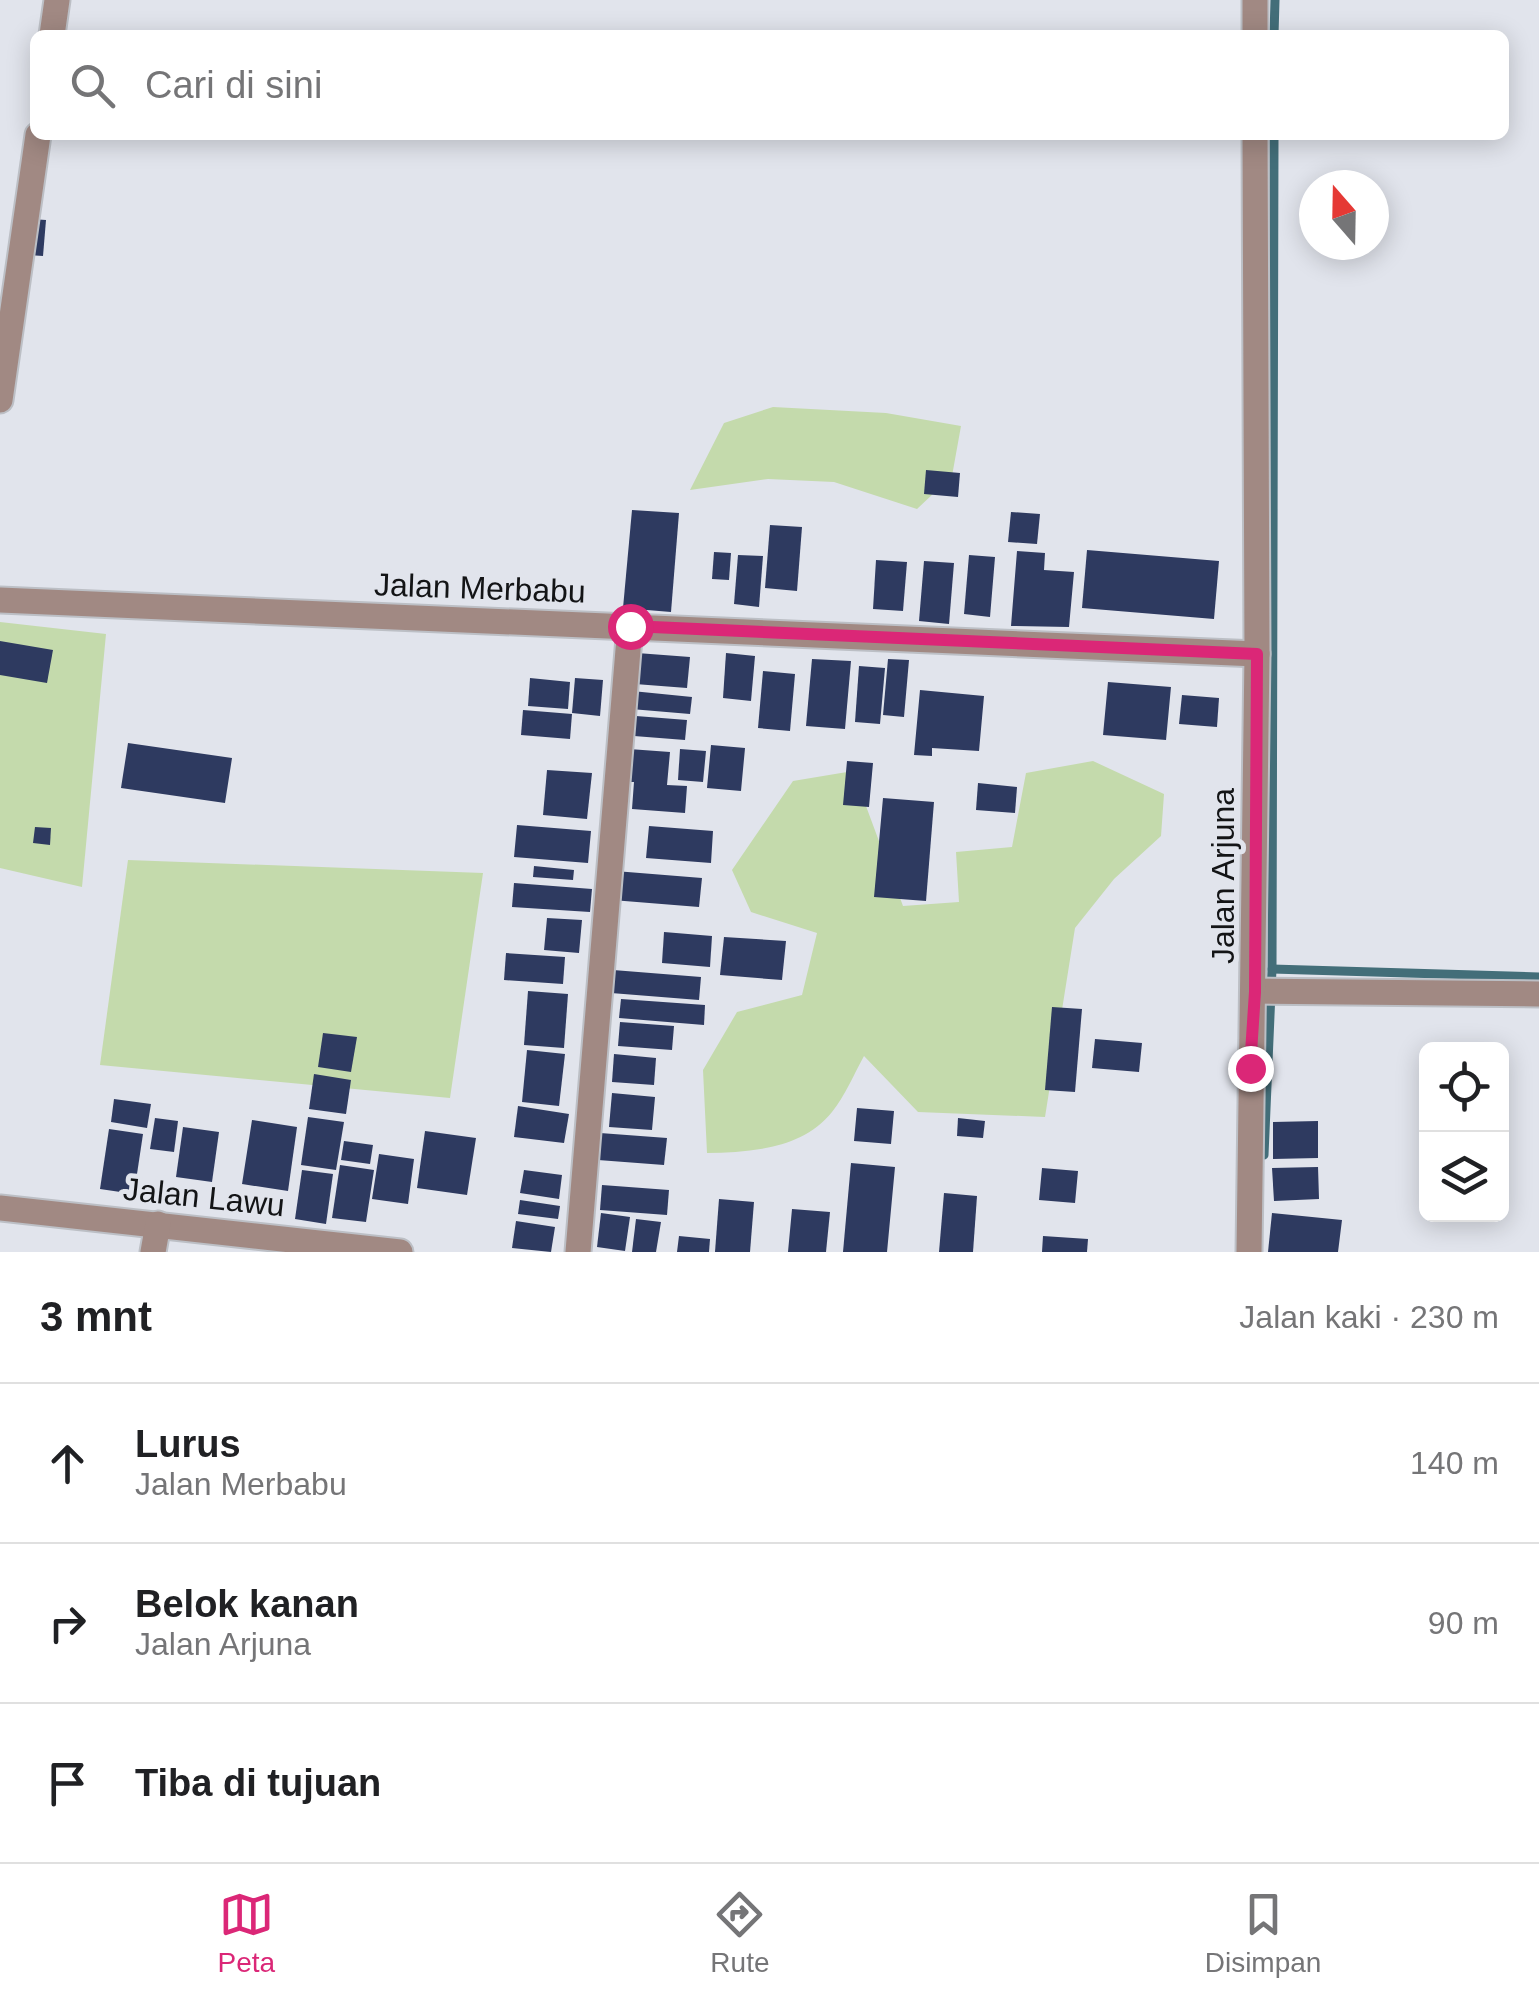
<!DOCTYPE html>
<html lang="id">
<meta charset="utf-8">
<style>
body{margin:0;font-family:Helvetica,sans-serif;background:#f6f6f6;color:#202124}
.controls{position:absolute;right:30px;bottom:30px;display:grid;overflow:hidden;border-radius:15px;box-shadow:0 5px 25px #0003}
.controls button{width:90px;height:90px;display:grid;place-items:center;padding:0;border:0;border-bottom:2px solid #e0e0e0;background:#fff;color:#202124;font:50px sans-serif}
.compass{position:absolute;left:1299px;top:170px;width:90px;height:90px;border-radius:50%;background:#fff;box-shadow:0 5px 25px #0003;rotate:340deg}
.stop{position:absolute;width:30px;height:30px;margin:-22px;border:8px solid #db2777;border-radius:50%;background:#fff}
.stop.end{background:#db2777;border-color:#fff;box-shadow:0 2px 10px #0008}
.list{margin:0;padding:0;list-style:none}
h2{display:flex;justify-content:space-between;align-items:center;height:130px;margin:0;padding:0 40px;font-size:42px}
h2 small{font-size:32px;font-weight:400;color:#757577}
.list li{display:grid;grid-template-columns:65px 1fr auto;gap:30px;align-items:center;box-sizing:border-box;height:160px;padding:0 40px;border-top:2px solid #e0e0e0}
.list b{display:block;font-size:38px;white-space:nowrap}
.list p{margin:0;font-size:32px;white-space:nowrap;color:#757577}
.list em{font-size:32px;font-style:normal;color:#757577}
.icon{flex:none;width:55px;height:55px;fill:none;stroke:currentColor;stroke-width:2;stroke-linecap:round;stroke-linejoin:round}
.map{position:relative;flex:none;width:1539px;height:1252px;overflow:hidden}
.search{position:absolute;background:#fff;box-shadow:0 5px 25px #0003;left:30px;right:30px;top:30px;height:110px;display:flex;align-items:center;gap:25px;box-sizing:border-box;padding:0 35px;border-radius:15px;color:#757577;font-size:38px}
.sheet{height:610px;background:#fff}
nav{display:flex;justify-content:space-around;align-items:center;box-sizing:border-box;height:140px;border-top:2px solid #e0e0e0;background:#fff;font-size:28px;color:#757577}
nav a{display:grid;justify-items:center;gap:5px}
nav .on{color:#db2777}
.map>svg:first-child{display:block}
.green{fill:#c4daac}
.lines{fill:none;stroke-linecap:round;stroke-linejoin:round}
.stream{stroke:#436e79;stroke-width:9}
.building{fill:#2e3a60}
.minor-casing{stroke:#bcbfc5;stroke-width:29}
.minor{stroke:#a18983;stroke-width:25}
.route{stroke:#db2777;stroke-width:12}
.labels{text-anchor:middle;stroke-width:10;stroke-linejoin:round;paint-order:stroke}
.street-label{font-size:32px;fill:#131416;stroke:#e1e4ec}
</style>
<div class="map">
<svg width="1539" height="1252" viewBox="0 0 1539 1252">
<rect width="100%" height="100%" fill="#e1e4ec"/>
<!-- green -->
<g class="green">
<polygon points="773,407 886,413 961,426 952,476 917,509 834,482 768,479 690,490 724,423"/>
<polygon points="0,622 106,634 82,887 0,868"/>
<path d="M1093,761L1164,794L1161,836L1114,879L1075,928L1045,1117L918,1112L864,1056C854,1074 845,1096 832,1112C802,1149 752,1152 707,1153L703,1070L737,1012L802,995L817,933L751,912L732,870L793,781L853,771L903,906L959,902L956,852L1012,847L1026,773Z"/>
<polygon points="128,860 483,873 450,1098 100,1065"/>
</g>
<g class="lines">
<!-- stream -->
<g class="stream">
<polyline points="1274,35 1275,0"/>
<polyline points="1272,969 1539,977"/>
<polyline points="1264,1155 1272,969 1274,135"/>
</g>
</g>
<!-- building -->
<g class="building">
<polygon points="31,219 46,220 43,256 28,255"/>
<polygon points="926,470 960,473 958,497 924,494"/>
<polygon points="632,510 679,513 671,612 623,608"/>
<polygon points="1011,512 1040,514 1037,544 1008,542"/>
<polygon points="770,525 802,527 797,591 765,588"/>
<polygon points="1087,550 1219,561 1214,619 1082,608"/>
<polygon points="1017,551 1045,553 1044,570 1074,572 1069,627 1011,626"/>
<polygon points="714,552 731,553 729,580 712,579"/>
<polygon points="738,555 763,556 759,607 734,604"/>
<polygon points="969,555 995,557 990,617 964,614"/>
<polygon points="876,560 907,562 903,611 873,609"/>
<polygon points="924,561 954,563 949,624 919,621"/>
<polygon points="0,641 53,650 47,683 0,675"/>
<polygon points="637,653 690,657 687,688 635,684"/>
<polygon points="726,653 755,656 751,701 723,698"/>
<polygon points="812,659 851,661 845,729 806,726"/>
<polygon points="888,659 909,660 904,717 883,715"/>
<polygon points="859,666 885,668 880,724 855,722"/>
<polygon points="763,671 795,674 790,731 758,728"/>
<polygon points="530,678 570,682 568,709 528,706"/>
<polygon points="575,678 603,680 600,716 572,713"/>
<polygon points="1108,682 1171,687 1166,740 1103,735"/>
<polygon points="920,690 984,696 979,751 932,748 932,756 914,755"/>
<polygon points="632,691 692,697 690,714 631,709"/>
<polygon points="1182,695 1219,698 1217,727 1179,724"/>
<polygon points="523,710 572,714 570,739 521,735"/>
<polygon points="636,716 687,720 685,740 634,736"/>
<polygon points="128,743 232,758 225,803 121,788"/>
<polygon points="711,745 745,748 741,791 707,788"/>
<polygon points="629,749 670,752 667,785 687,786 685,813 632,809 634,782 626,782"/>
<polygon points="680,749 706,751 703,782 678,780"/>
<polygon points="847,761 873,763 869,807 843,805"/>
<polygon points="547,770 592,773 587,819 543,815"/>
<polygon points="978,783 1017,787 1015,813 976,810"/>
<polygon points="883,798 934,802 926,901 874,897"/>
<polygon points="517,825 591,831 588,863 514,857"/>
<polygon points="649,826 713,831 711,863 646,858"/>
<polygon points="35,827 51,828 50,845 33,843"/>
<polygon points="534,866 574,870 573,880 533,877"/>
<polygon points="615,871 702,878 699,907 612,900"/>
<polygon points="514,883 592,889 590,912 512,907"/>
<polygon points="547,918 582,920 579,953 544,950"/>
<polygon points="664,932 712,936 710,967 662,963"/>
<polygon points="724,937 786,941 782,980 720,975"/>
<polygon points="506,953 565,957 563,984 504,980"/>
<polygon points="613,970 701,977 699,1000 611,993"/>
<polygon points="528,991 568,994 564,1048 524,1045"/>
<polygon points="621,999 705,1005 704,1025 619,1018"/>
<polygon points="1052,1007 1082,1009 1075,1092 1045,1090"/>
<polygon points="620,1022 674,1026 672,1050 618,1046"/>
<polygon points="323,1033 357,1037 351,1072 318,1067"/>
<polygon points="1095,1039 1142,1043 1139,1072 1092,1068"/>
<polygon points="527,1050 565,1054 559,1106 522,1102"/>
<polygon points="614,1054 656,1058 654,1085 612,1082"/>
<polygon points="314,1074 351,1080 346,1114 309,1109"/>
<polygon points="612,1093 655,1097 652,1130 609,1127"/>
<polygon points="114,1099 151,1104 147,1128 111,1122"/>
<polygon points="518,1106 569,1114 564,1143 514,1137"/>
<polygon points="857,1108 894,1111 891,1144 854,1141"/>
<polygon points="308,1117 344,1122 336,1170 301,1165"/>
<polygon points="155,1118 178,1121 174,1152 150,1149"/>
<polygon points="958,1118 985,1121 983,1138 957,1136"/>
<polygon points="252,1120 297,1127 288,1191 242,1184"/>
<polygon points="1318,1121 1318,1158 1273,1159 1273,1122"/>
<polygon points="183,1127 219,1132 212,1182 176,1177"/>
<polygon points="109,1129 143,1134 134,1194 100,1189"/>
<polygon points="425,1131 476,1138 467,1195 417,1188"/>
<polygon points="600,1133 667,1138 664,1165 598,1160"/>
<polygon points="344,1141 373,1145 370,1164 341,1160"/>
<polygon points="379,1154 414,1159 408,1204 372,1199"/>
<polygon points="851,1163 895,1167 887,1252 843,1252"/>
<polygon points="340,1165 374,1170 366,1222 332,1218"/>
<polygon points="1318,1167 1319,1199 1274,1201 1272,1168"/>
<polygon points="1042,1168 1078,1171 1075,1203 1039,1200"/>
<polygon points="302,1170 333,1174 326,1224 295,1219"/>
<polygon points="524,1170 562,1175 559,1199 520,1193"/>
<polygon points="602,1185 669,1190 667,1215 600,1210"/>
<polygon points="944,1193 977,1196 973,1252 939,1252"/>
<polygon points="719,1199 754,1202 750,1252 715,1252"/>
<polygon points="520,1200 560,1206 558,1219 518,1214"/>
<polygon points="792,1209 830,1212 826,1252 788,1252"/>
<polygon points="601,1213 630,1217 625,1251 597,1247"/>
<polygon points="1272,1213 1342,1220 1338,1252 1268,1252"/>
<polygon points="636,1219 661,1222 656,1252 632,1252"/>
<polygon points="516,1221 555,1227 551,1252 512,1248"/>
<polygon points="679,1236 710,1239 709,1252 677,1252"/>
<polygon points="1043,1236 1088,1239 1087,1252 1042,1252"/>
</g>
<g class="lines">
<!-- minor casing -->
<g class="minor-casing">
<g id="minor">
<polyline points="1255,0 1255,35"/>
<polyline points="52,35 57,0"/>
<polyline points="0,400 38,135"/>
<polyline points="0,600 1257,654"/>
<polyline points="1255,991 1539,994"/>
<polyline points="0,1208 400,1252"/>
<polyline points="153,1252 158,1224"/>
<polyline points="578,1252 630,626"/>
<polyline points="1249,1252 1257,654 1255,135"/>
</g>
</g>
<!-- minor -->
<use href="#minor" class="minor"/>
</g>
<g class="lines">
<!-- route -->
<polyline class="route" points="630,626 1257,654 1255,992 1250,1068"/>
</g>
<g class="labels">
<!-- street labels -->
<g class="street-label">
<text transform="translate(480 588) rotate(2)" y="11">Jalan Merbabu</text>
<text transform="translate(1223 876) rotate(-90)" y="11">Jalan Arjuna</text>
<text transform="translate(204 1197) rotate(6)" y="11">Jalan Lawu</text>
</g>
</g>
</svg>
<div class="controls">
<button><svg class="icon" aria-label="locate" viewBox="0 0 24 24"><circle cx="12" cy="12" r="6"/><path d="M12 2v4M12 18v4M2 12h4M18 12h4"/></svg></button>
<button><svg class="icon" aria-label="layers" viewBox="0 0 24 24"><path d="M12 4l9 5-9 5-9-5zM3 14l9 5 9-5"/></svg></button>
</div>
<svg class="compass" viewBox="-18 -18 36 36"><path d="M0-13l5 13h-10z" fill="#e53935"/><path d="M0 13l5-13h-10z" fill="#757577"/></svg>
<div class="stop" style="left:630px;top:626px"></div>
<div class="stop end" style="left:1250px;top:1068px"></div>
<div class="search"><svg class="icon" aria-label="search" viewBox="0 0 24 24"><circle cx="10" cy="10" r="6"/><path d="M15 15l6 6"/></svg>Cari di sini</div>
</div>
<section class="sheet">
<h2>3 mnt<small>Jalan kaki · 230 m</small></h2>
<ul class="list">
<li><svg class="icon" aria-label="ahead" viewBox="0 0 24 24"><path d="M12 20V5M6 11l6-6 6 6"/></svg><div><b>Lurus</b><p>Jalan Merbabu</p></div><em>140 m</em></li>
<li><svg class="icon" aria-label="right" viewBox="0 0 24 24"><path d="M7 20v-9h11M14 6l5 5-5 5"/></svg><div><b>Belok kanan</b><p>Jalan Arjuna</p></div><em>90 m</em></li>
<li><svg class="icon" aria-label="arrive" viewBox="0 0 24 24"><path d="M6 21V4h12l-3 4 3 4H6"/></svg><div><b>Tiba di tujuan</b></div></li>
</ul>
</section>
<nav>
<a class="on"><svg class="icon" aria-label="map" viewBox="0 0 24 24"><path d="M3 6l6-2 6 2 6-2v14l-6 2-6-2-6 2zM9 4v14M15 6v14"/></svg>Peta</a>
<a><svg class="icon" aria-label="directions" viewBox="0 0 24 24"><path d="M12 3l9 9-9 9-9-9zM9 14v-3h6M13 9l2 2-2 2"/></svg>Rute</a>
<a><svg class="icon" aria-label="saved" viewBox="0 0 24 24"><path d="M7 4h10v16l-5-4-5 4z"/></svg>Disimpan</a>
</nav>
